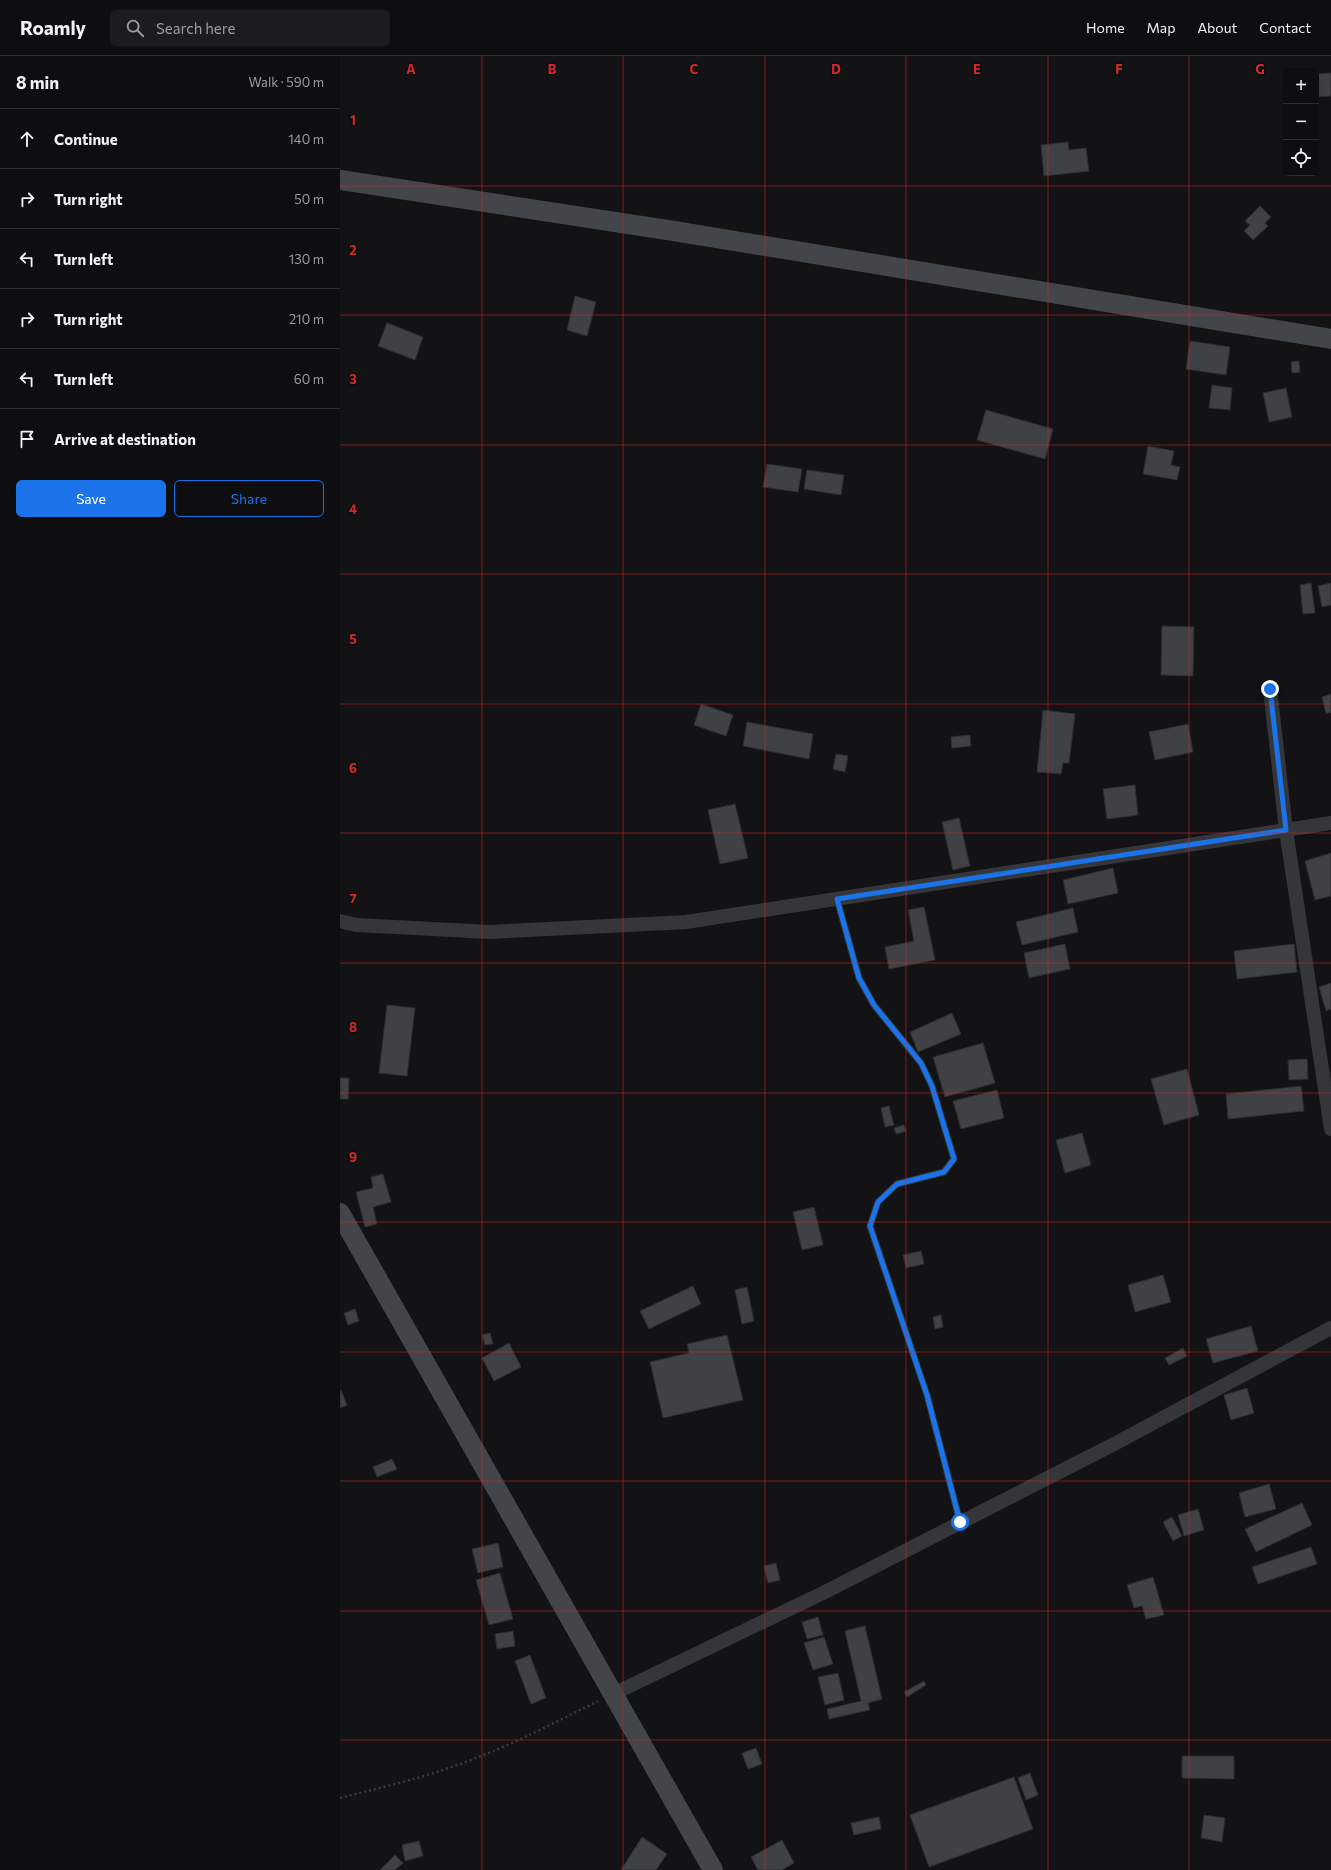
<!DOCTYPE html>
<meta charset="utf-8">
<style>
body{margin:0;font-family:Commissioner,sans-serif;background:#1c1c1e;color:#f1f3f6}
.controls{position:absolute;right:12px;top:12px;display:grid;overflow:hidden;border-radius:6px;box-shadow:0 4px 16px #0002}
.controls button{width:36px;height:36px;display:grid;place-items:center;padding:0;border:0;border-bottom:1px solid #2e2e30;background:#0e0e10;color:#f1f3f6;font:20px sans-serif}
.stop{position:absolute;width:12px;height:12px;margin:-9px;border:3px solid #1a73e8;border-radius:50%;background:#fff}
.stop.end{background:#1a73e8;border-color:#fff;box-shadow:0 1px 4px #0008}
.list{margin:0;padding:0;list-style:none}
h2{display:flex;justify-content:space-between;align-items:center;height:52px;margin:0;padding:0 16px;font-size:17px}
h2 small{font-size:13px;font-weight:400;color:#9b9c9f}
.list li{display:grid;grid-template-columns:26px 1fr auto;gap:12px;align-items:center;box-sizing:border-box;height:60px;padding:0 16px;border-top:1px solid #2e2e30}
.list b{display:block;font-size:15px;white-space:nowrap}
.list em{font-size:13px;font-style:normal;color:#9b9c9f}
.actions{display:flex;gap:8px;padding:12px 16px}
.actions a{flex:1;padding:9px 0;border:1px solid #1a73e8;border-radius:6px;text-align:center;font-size:14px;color:#1a73e8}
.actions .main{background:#1a73e8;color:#fff}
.icon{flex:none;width:22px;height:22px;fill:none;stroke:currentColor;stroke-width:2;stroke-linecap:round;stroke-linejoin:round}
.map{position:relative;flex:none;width:991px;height:1814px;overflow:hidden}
header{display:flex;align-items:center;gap:24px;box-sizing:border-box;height:56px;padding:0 20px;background:#0e0e10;border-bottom:1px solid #2e2e30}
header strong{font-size:19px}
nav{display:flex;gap:22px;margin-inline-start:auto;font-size:14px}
.search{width:280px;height:36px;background:#1c1c1e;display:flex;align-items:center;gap:10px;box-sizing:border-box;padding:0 14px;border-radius:6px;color:#9b9c9f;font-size:15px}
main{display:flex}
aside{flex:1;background:#0e0e10}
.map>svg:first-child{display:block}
.building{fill:#3f4145;stroke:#2d2e31}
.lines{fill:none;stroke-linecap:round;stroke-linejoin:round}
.path{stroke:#3a3d41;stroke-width:2.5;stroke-dasharray:2 3;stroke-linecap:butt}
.lane{stroke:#34363a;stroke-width:7}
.street{stroke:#34363a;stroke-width:14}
.secondary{stroke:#42454a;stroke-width:20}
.route{stroke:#1a73e8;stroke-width:5}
.grid{fill:none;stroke:#d62828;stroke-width:1;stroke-opacity:0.55}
.grid-label{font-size:13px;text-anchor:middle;font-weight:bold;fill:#d62828;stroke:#0e0e10;stroke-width:3.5;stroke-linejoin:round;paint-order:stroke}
</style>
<header>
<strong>Roamly</strong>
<div class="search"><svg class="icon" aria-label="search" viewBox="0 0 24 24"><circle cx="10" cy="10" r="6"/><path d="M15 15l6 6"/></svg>Search here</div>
<nav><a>Home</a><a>Map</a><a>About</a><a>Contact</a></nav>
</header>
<main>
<aside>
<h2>8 min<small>Walk · 590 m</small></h2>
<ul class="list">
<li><svg class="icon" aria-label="ahead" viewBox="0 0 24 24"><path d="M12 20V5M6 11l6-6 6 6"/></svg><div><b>Continue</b></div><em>140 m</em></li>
<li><svg class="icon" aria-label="right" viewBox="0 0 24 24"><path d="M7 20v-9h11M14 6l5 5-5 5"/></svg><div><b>Turn right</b></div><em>50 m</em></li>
<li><svg class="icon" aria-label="left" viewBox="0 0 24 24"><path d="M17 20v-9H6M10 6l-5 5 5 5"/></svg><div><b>Turn left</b></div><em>130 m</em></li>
<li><svg class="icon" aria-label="right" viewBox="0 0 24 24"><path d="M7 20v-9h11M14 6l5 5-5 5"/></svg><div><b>Turn right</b></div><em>210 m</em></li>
<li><svg class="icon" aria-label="left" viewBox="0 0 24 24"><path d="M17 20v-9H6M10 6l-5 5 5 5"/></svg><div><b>Turn left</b></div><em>60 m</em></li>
<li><svg class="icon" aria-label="arrive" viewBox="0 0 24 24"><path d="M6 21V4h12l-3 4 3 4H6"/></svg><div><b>Arrive at destination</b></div></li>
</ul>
<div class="actions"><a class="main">Save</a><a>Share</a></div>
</aside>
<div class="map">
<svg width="991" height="1814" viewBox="0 0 991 1814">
<rect width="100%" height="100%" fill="#131315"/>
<!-- building -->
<g class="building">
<polygon points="991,17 991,40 976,41 976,18"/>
<polygon points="728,86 729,94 746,92 749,115 704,120 701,89"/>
<polygon points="920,150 931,161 925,167 928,170 913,184 904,175 910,169 905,165"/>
<polygon points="235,240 256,246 247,280 227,274"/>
<polygon points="47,267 83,281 75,304 38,290"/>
<polygon points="850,285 890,291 886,319 846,313"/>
<polygon points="959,305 960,316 952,317 951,306"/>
<polygon points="872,329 892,332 890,354 869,352"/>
<polygon points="946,332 952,361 929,366 923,337"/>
<polygon points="646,354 713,373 705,403 637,384"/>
<polygon points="808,390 834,395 831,409 840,411 837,424 803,418"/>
<polygon points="427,408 462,413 458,436 423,431"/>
<polygon points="467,414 504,419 501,439 464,433"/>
<polygon points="971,527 975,557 963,558 960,529"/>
<polygon points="991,527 991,549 982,551 978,530"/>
<polygon points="822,570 854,571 853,620 821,619"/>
<polygon points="991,638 991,656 986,658 982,641"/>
<polygon points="361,648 393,659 386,680 354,669"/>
<polygon points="703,654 735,658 729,707 723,707 721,718 697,716"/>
<polygon points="407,666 473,678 469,703 403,690"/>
<polygon points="848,668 853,696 815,704 809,676"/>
<polygon points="630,679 631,690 612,692 611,681"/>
<polygon points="496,698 508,700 505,716 493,713"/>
<polygon points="795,729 798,759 767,763 763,733"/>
<polygon points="395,748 408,802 380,808 368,754"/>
<polygon points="619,762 630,810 613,814 602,766"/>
<polygon points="991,797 991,840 975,844 965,805"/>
<polygon points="773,812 778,837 728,848 723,824"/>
<polygon points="584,851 595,904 549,913 545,891 574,885 568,854"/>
<polygon points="733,852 738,876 682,889 676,866"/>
<polygon points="725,888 730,913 689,922 684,897"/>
<polygon points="954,888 957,916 897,923 894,895"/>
<polygon points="991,927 991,953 986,955 979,931"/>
<polygon points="47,949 75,952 67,1020 39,1017"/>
<polygon points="612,957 621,978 578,996 570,976"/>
<polygon points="643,987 655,1027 605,1041 593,1001"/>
<polygon points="967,1003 968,1023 949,1024 948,1004"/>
<polygon points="847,1013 859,1059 824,1069 811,1023"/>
<polygon points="0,1022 9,1022 8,1043 0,1043"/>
<polygon points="961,1030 964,1055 888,1063 886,1038"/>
<polygon points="657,1034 664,1062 621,1073 613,1045"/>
<polygon points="549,1050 554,1069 545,1071 541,1052"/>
<polygon points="564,1069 566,1075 556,1078 554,1072"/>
<polygon points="742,1077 751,1109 725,1117 716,1084"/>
<polygon points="43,1118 51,1146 33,1151 37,1168 25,1171 16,1136 33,1132 31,1121"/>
<polygon points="474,1151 483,1189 462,1194 453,1156"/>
<polygon points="581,1195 584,1208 566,1212 563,1199"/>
<polygon points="823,1219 831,1246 795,1256 788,1229"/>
<polygon points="353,1230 361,1248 309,1273 300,1255"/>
<polygon points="407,1231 414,1265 402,1268 395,1234"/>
<polygon points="15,1253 19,1265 8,1269 4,1257"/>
<polygon points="601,1259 603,1271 595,1273 593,1261"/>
<polygon points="911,1270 918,1295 873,1307 866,1283"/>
<polygon points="150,1277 153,1288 145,1289 142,1279"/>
<polygon points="387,1279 403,1344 323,1362 310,1306 349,1297 347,1288"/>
<polygon points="169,1287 181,1311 154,1325 142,1302"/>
<polygon points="843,1292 847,1300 829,1309 825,1302"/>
<polygon points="907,1332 914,1357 891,1364 884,1339"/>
<polygon points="1,1334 7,1349 0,1352 0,1335"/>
<polygon points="52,1403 57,1413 37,1421 33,1411"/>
<polygon points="929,1428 936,1453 905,1461 899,1437"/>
<polygon points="962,1447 972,1469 916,1496 905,1473"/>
<polygon points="858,1453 864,1474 844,1480 838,1459"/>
<polygon points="832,1461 842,1480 833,1485 823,1466"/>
<polygon points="158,1487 163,1511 138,1517 132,1493"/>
<polygon points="971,1491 977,1508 918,1528 912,1511"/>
<polygon points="436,1507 440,1524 428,1527 424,1510"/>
<polygon points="160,1517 173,1563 149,1569 136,1524"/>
<polygon points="813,1521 824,1559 806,1563 802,1550 794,1552 787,1529"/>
<polygon points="478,1561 483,1579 467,1583 462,1566"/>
<polygon points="525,1570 542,1643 528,1647 530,1654 489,1663 487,1653 521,1645 505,1575"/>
<polygon points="173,1575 175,1590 157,1593 155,1578"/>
<polygon points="484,1581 493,1608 473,1614 464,1587"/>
<polygon points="190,1599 206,1642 191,1648 175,1605"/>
<polygon points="498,1617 504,1644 485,1649 478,1621"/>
<polygon points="584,1625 586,1629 567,1641 564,1636"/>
<polygon points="416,1692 422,1708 408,1713 402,1697"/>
<polygon points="842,1700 894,1700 894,1723 842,1722"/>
<polygon points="690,1717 698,1739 686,1744 678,1722"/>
<polygon points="674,1721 693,1773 589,1811 570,1759"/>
<polygon points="864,1759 885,1762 882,1786 861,1782"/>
<polygon points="539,1761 541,1773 514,1779 511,1767"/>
<polygon points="302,1781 327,1798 316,1814 281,1814"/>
<polygon points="442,1784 454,1807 442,1814 418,1814 411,1801"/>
<polygon points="79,1785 83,1800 65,1805 62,1789"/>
<polygon points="55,1799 63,1807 55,1814 40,1814"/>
</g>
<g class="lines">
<!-- path -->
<path class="path" d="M0,1742C39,1732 79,1723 117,1709C166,1692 212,1668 258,1645"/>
<!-- lane -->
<polyline class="lane" points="497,843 519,922 534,949 581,1007 592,1030 614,1103 604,1116 557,1128 538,1146 530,1170 587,1339 620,1466"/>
<!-- street -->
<g class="street">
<polyline points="930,633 946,774 991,1073"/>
<polyline points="0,865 16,869 150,876 346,866 991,767"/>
<polyline points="273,1638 485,1536 776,1387 991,1272"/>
</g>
<!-- secondary -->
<g class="secondary">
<polyline points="0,124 334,175 991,283"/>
<polyline points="0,1157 373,1814"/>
</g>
</g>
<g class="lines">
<!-- route -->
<polyline class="route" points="620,1466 587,1339 530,1170 538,1146 557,1128 604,1116 614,1103 592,1030 581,1007 534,949 519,922 497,843 946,774 930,633"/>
</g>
<!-- grid -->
<path class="grid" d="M142,0V1814M283,0V1814M425,0V1814M566,0V1814M708,0V1814M849,0V1814M0,130H991M0,259H991M0,389H991M0,518H991M0,648H991M0,777H991M0,907H991M0,1037H991M0,1166H991M0,1296H991M0,1425H991M0,1555H991M0,1684H991"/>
<g class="grid-label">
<text x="71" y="18">A</text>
<text x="212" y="18">B</text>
<text x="354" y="18">C</text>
<text x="496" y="18">D</text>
<text x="637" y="18">E</text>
<text x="779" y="18">F</text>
<text x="920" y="18">G</text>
<text x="13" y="69">1</text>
<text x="13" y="199">2</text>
<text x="13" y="328">3</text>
<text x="13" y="458">4</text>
<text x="13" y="588">5</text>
<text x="13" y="717">6</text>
<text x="13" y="847">7</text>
<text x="13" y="976">8</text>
<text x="13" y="1106">9</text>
</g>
</svg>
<div class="controls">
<button>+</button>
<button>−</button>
<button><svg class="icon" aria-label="locate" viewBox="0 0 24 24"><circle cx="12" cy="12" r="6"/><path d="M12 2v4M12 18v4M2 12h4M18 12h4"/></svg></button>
</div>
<div class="stop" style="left:620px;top:1466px"></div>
<div class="stop end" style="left:930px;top:633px"></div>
</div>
</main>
